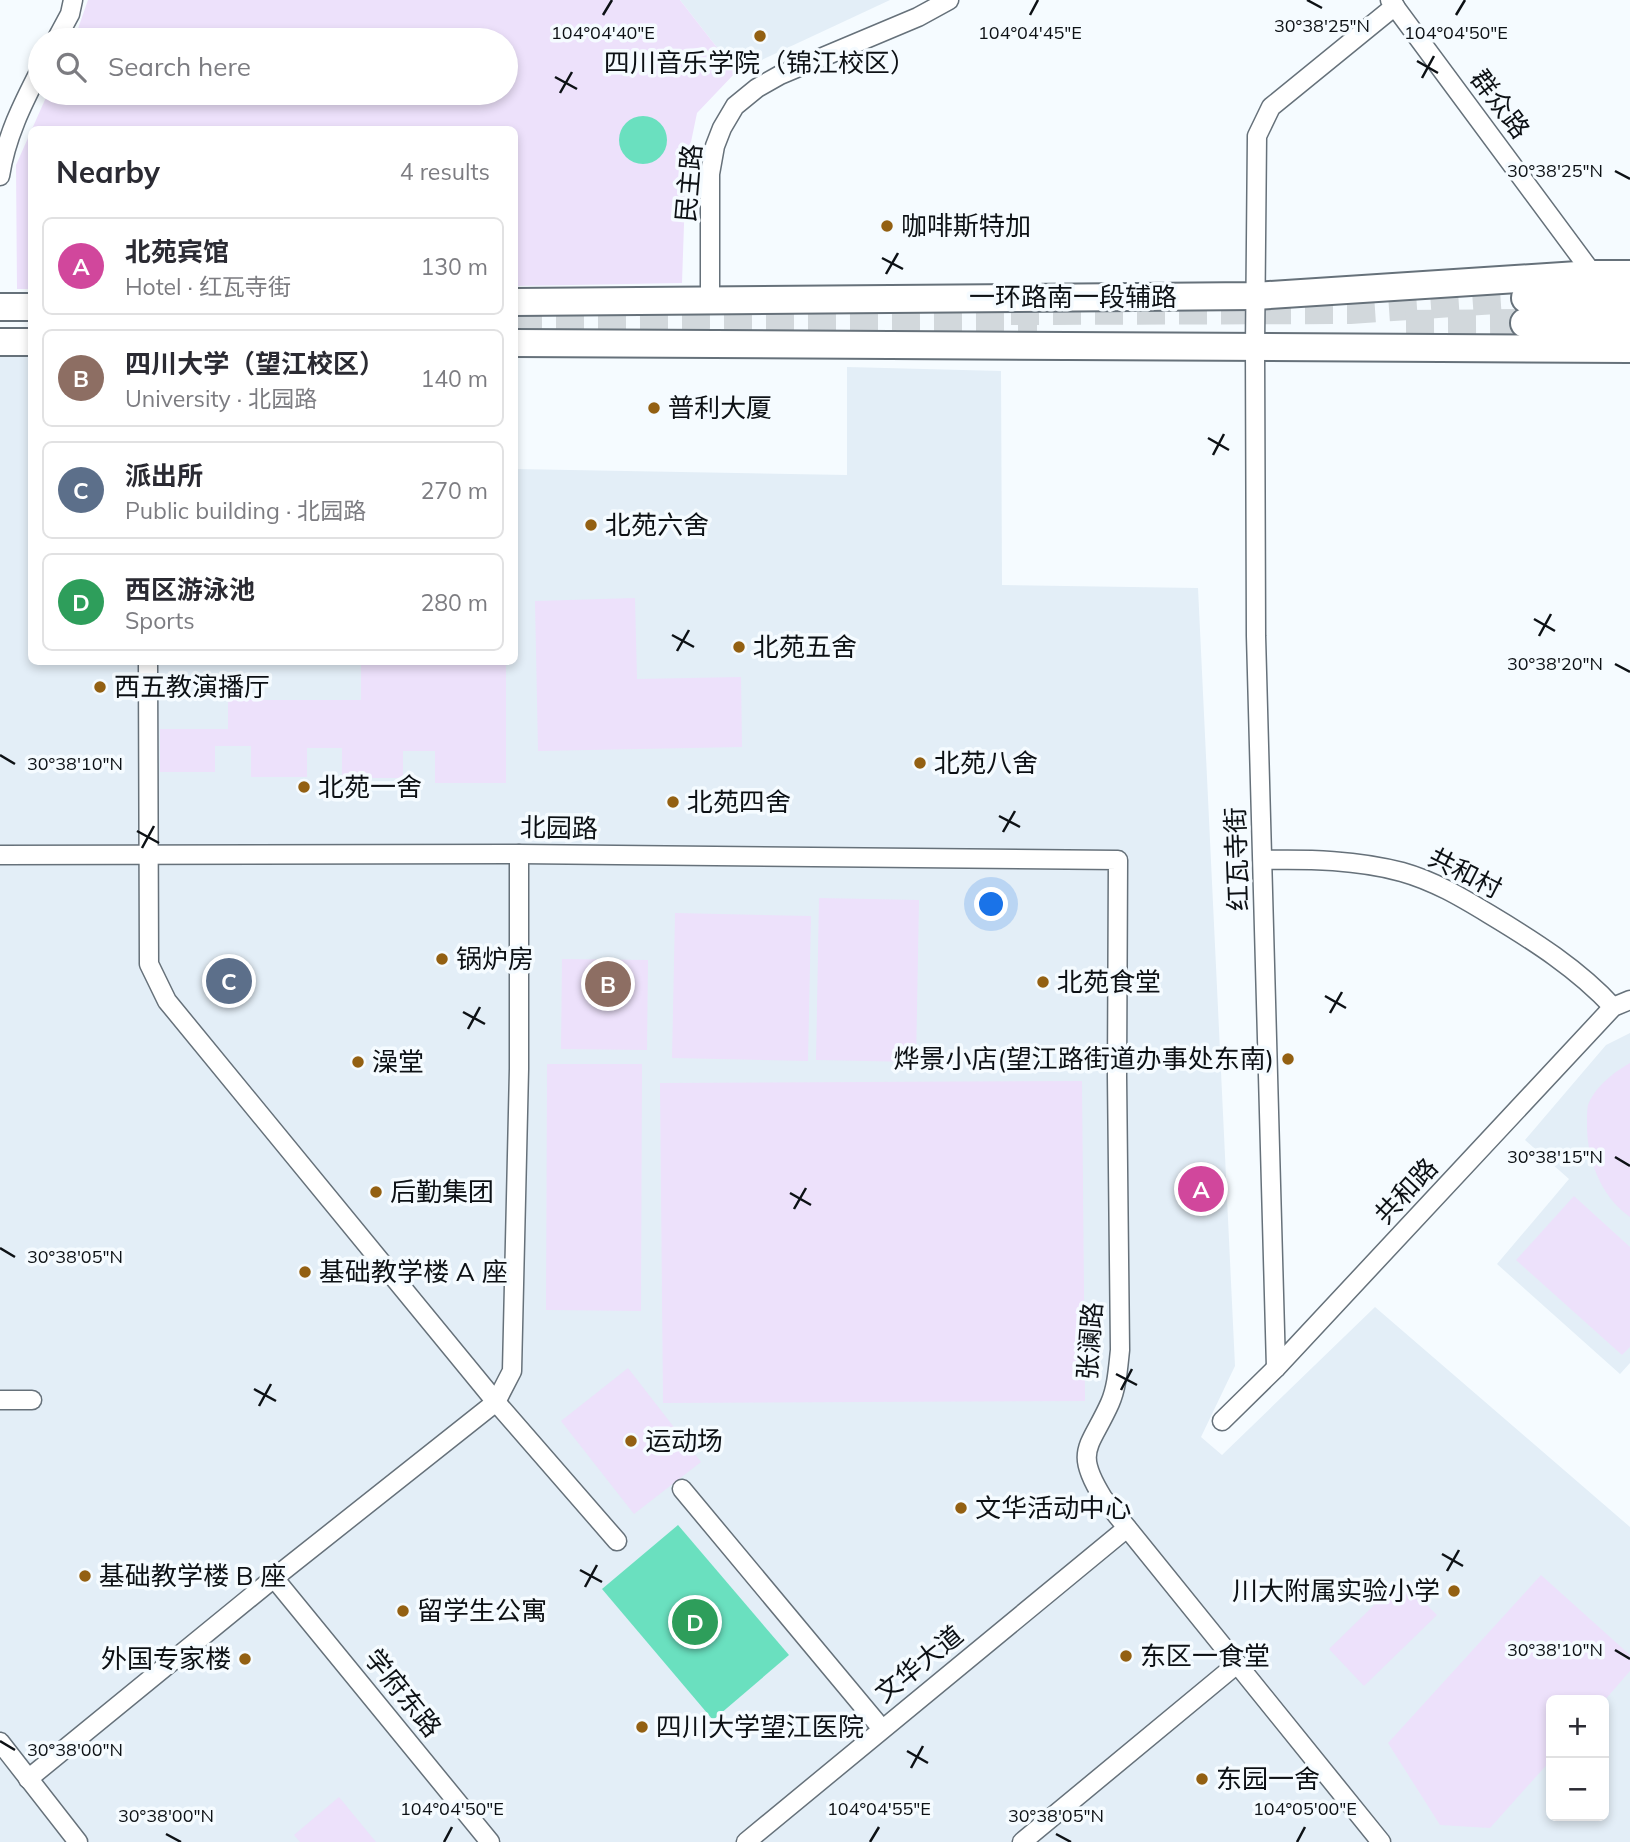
<!DOCTYPE html>
<meta charset="utf-8">
<style>
body{margin:0;font-family:Mulish,"Noto Sans SC",sans-serif;background:#f2f2f3;color:#2b2b33}
.controls{position:absolute;right:21px;bottom:21px;display:grid;overflow:hidden;border-radius:10px;box-shadow:0 4px 10px #0003}
.controls button{width:63px;height:63px;display:grid;place-items:center;padding:0;border:0;border-bottom:2px solid #e1e1e2;background:#fff;color:#2b2b33;font:35px sans-serif}
.you{position:absolute;left:992px;top:905px;width:24px;height:24px;margin:-18px;border:5px solid #fff;border-radius:50%;background:#1a73e8;box-shadow:0 0 0 10px #1a73e833}
.badge{display:grid;place-items:center;width:46px;height:46px;border-radius:50%;background:#936012;color:#fff;font-size:23px;font-weight:700}
.pin{position:absolute;translate:-50% -50%;border:4px solid #fff;box-shadow:0 2px 7px #0006}
.list{margin:0;padding:0;list-style:none}
h2{display:flex;justify-content:space-between;align-items:center;height:91px;margin:0;padding:0 28px;font-size:30px}
h2 small{font-size:23px;font-weight:400;color:#7c7c81}
.list li{display:grid;grid-template-columns:46px 1fr auto;gap:21px;align-items:center;box-sizing:border-box;height:98px;margin:0 14px 14px;padding:0 14px;border:2px solid #e1e1e2;border-radius:10px}
.list b{display:block;font-size:26px;white-space:nowrap}
.list p{margin:0;font-size:23px;white-space:nowrap;color:#7c7c81}
.list em{font-size:23px;font-style:normal;color:#7c7c81}
.icon{flex:none;width:38px;height:38px;fill:none;stroke:currentColor;stroke-width:2;stroke-linecap:round;stroke-linejoin:round}
.map{position:relative;flex:none;width:1630px;height:1842px;overflow:hidden}
.search{position:absolute;background:#fff;box-shadow:0 4px 10px #0003;left:28px;top:28px;width:490px;height:77px;display:flex;align-items:center;gap:18px;box-sizing:border-box;padding:0 24px;border-radius:38px;color:#7c7c81;font-size:26px}
.panel{position:absolute;background:#fff;box-shadow:0 4px 10px #0003;left:28px;top:126px;width:490px;height:539px;border-radius:10px}
.map>svg:first-child{display:block}
.built{fill:#e3eef7;fill-rule:evenodd}
.green{fill:#ede1fb}
.water{fill:#6ae0bf}
.lines{fill:none;stroke-linecap:round;stroke-linejoin:round}
.primary-tunnel{stroke:#d2d8dc;stroke-width:28;stroke-dasharray:28 14;stroke-linecap:butt}
.street-casing{stroke:#66717a;stroke-width:21}
.secondary-casing{stroke:#66717a;stroke-width:30}
.primary-casing{stroke:#66717a;stroke-width:32}
.street{stroke:#fff;stroke-width:18}
.secondary{stroke:#fff;stroke-width:26}
.primary{stroke:#fff;stroke-width:28}
.ticks{fill:none;stroke:#0d1115;stroke-width:2.5}
.poi-dot{fill:#936012;stroke:#f5fbff;stroke-width:2.5}
.labels{text-anchor:middle;stroke-width:7;stroke-linejoin:round;paint-order:stroke}
.poi-label{font-size:26px;fill:#0d1115;stroke:#f5fbff;text-anchor:start}
.street-label{font-size:26px;fill:#0d1115;stroke:#f5fbff}
.ticks-label{font-size:18px;text-anchor:middle;fill:#0d1115;stroke:#f5fbff;stroke-width:7;stroke-linejoin:round;paint-order:stroke}
</style>
<div class="map">
<svg width="1630" height="1842" viewBox="0 0 1630 1842">
<rect width="100%" height="100%" fill="#f5fbff"/>
<!-- built -->
<g class="built">
<polygon points="680,0 890,0 736,72"/>
<path d="M0,355H31L32,662H514L515,469L847,475V367L1001,371L1002,585L1198,588L1235,1366L1201,1437L1222,1455L1375,1307L1630,1527V1842H0ZM1551,1700H1604V1816H1551Z"/>
<polygon points="1630,1033 1630,1363 1620,1374 1497,1264 1569,1179 1525,1140 1606,1045"/>
</g>
<!-- green -->
<g class="green">
<polygon points="88,0 680,0 736,72 697,113 686,166 682,283 515,286 514,130 32,130 31,289 17,289 16,165 48,93 506,93 506,40 74,40"/>
<polygon points="635,598 637,679 741,677 742,747 538,751 535,601"/>
<polygon points="361,662 506,662 506,783 435,783 435,751 403,751 403,778 342,778 342,748 307,748 307,777 251,777 251,746 215,746 215,772 160,772 160,729 228,729 228,700 361,700"/>
<polygon points="819,898 919,900 916,1062 816,1060"/>
<polygon points="675,913 811,916 808,1061 672,1058"/>
<polygon points="562,959 648,960 647,1050 561,1049"/>
<path d="M1630,1063V1217C1600,1196 1586,1157 1587,1121C1587,1117 1587,1110 1588,1105C1595,1087 1614,1072 1630,1063Z"/>
<polygon points="547,1064 642,1064 641,1311 546,1310"/>
<polygon points="1082,1081 1085,1401 663,1403 660,1083"/>
<polygon points="1574,1196 1630,1247 1630,1347 1622,1355 1516,1260"/>
<polygon points="628,1368 701,1462 634,1514 561,1421"/>
<polygon points="1541,1575 1630,1655 1630,1671 1604,1701 1551,1700 1551,1760 1490,1828 1440,1825 1388,1743"/>
<polygon points="1401,1579 1437,1615 1364,1686 1329,1649"/>
<polygon points="339,1797 376,1842 300,1842 294,1835"/>
</g>
<!-- water -->
<g class="water">
<circle cx="643" cy="140" r="24"/>
<polygon points="678,1525 789,1655 713,1720 602,1589"/>
</g>
<g class="lines">
<!-- primary-tunnel -->
<g class="primary-tunnel">
<polyline points="1011,311 1350,310 1526,298"/>
<polyline points="1406,324 1525,323"/>
<polyline points="514,327 1037,325"/>
</g>
<!-- street casing -->
<g class="street-casing">
<g id="street">
<polyline points="1390,0 1593,274"/>
<polyline points="56,40 70,14 73,0"/>
<path d="M0,176C6,137 22,105 40,70"/>
<polyline points="710,299 710,174 715,146 722,128 735,106 757,88 780,75 918,17 949,0"/>
<polyline points="148,662 149,964 167,1001 496,1402 617,1541"/>
<path d="M0,855L519,854L1118,860L1117,1076L1120,1350C1118,1368 1117,1387 1110,1403C1090,1448 1073,1450 1103,1498L1381,1842"/>
<path d="M1263,860C1310,859 1357,860 1402,872C1434,881 1461,897 1489,914C1534,941 1578,969 1613,1007"/>
<polyline points="1276,1368 1256,636 1255,347 1257,136 1271,107 1395,6"/>
<polyline points="0,1400 32,1400"/>
<polyline points="1222,1421 1276,1368 1613,1007 1630,1000"/>
<polyline points="682,1489 882,1729"/>
<polyline points="274,1578 490,1842"/>
<polyline points="0,1742 78,1842"/>
<polyline points="28,1779 274,1578 496,1402 512,1371 519,1069 519,854"/>
<polyline points="746,1842 1127,1528"/>
<polyline points="1022,1842 1237,1664"/>
</g>
</g>
<!-- secondary casing -->
<g class="secondary-casing">
<g id="secondary">
<polyline points="514,302 1255,296 1593,274 1630,274"/>
<polyline points="0,307 32,307"/>
<polyline points="0,342 32,342"/>
<polyline points="514,343 1630,349"/>
</g>
</g>
<!-- primary casing -->
<g class="primary-casing">
<g id="primary">
<polyline points="1526,298 1630,298"/>
<polyline points="1525,323 1630,323"/>
</g>
</g>
<!-- street -->
<use href="#street" class="street"/>
<!-- secondary -->
<use href="#secondary" class="secondary"/>
<!-- primary -->
<use href="#primary" class="primary"/>
</g>
<!-- ticks -->
<path class="ticks" d="M1307,0L1322,8M603,15L612,0M1030,15L1038,0M1456,15L1465,0M1417,61L1438,73M555,77L577,89M1422,78L1434,56M560,93L572,72M1615,171L1630,179M882,258L903,269M886,274L898,253M1208,438L1229,450M1213,455L1224,434M1534,619L1555,631M672,635L694,647M1539,636L1551,614M677,651L689,630M1615,664L1630,672M0,755L15,764M999,816L1020,827M137,831L159,843M1003,832L1015,811M142,848L154,826M1325,996L1346,1008M463,1012L485,1024M1330,1013L1342,992M468,1029L480,1007M1615,1157L1630,1166M790,1193L811,1205M794,1209L806,1188M0,1248L15,1257M1116,1374L1137,1385M254,1389L276,1401M1121,1390L1132,1369M259,1406L271,1384M1442,1554L1463,1566M580,1570L602,1582M1447,1571L1459,1550M585,1587L597,1565M1615,1650L1630,1659M0,1741L15,1750M907,1751L928,1763M911,1768L923,1746M166,1834L181,1842M1056,1834L1071,1842M444,1842L452,1827M870,1842L879,1827M1297,1842L1305,1827"/>
<!-- markers -->
<g class="poi-dot">
<circle cx="760" cy="36" r="7"/>
<circle cx="887" cy="226" r="7"/>
<circle cx="654" cy="408" r="7"/>
<circle cx="591" cy="525" r="7"/>
<circle cx="739" cy="647" r="7"/>
<circle cx="100" cy="687" r="7"/>
<circle cx="920" cy="763" r="7"/>
<circle cx="304" cy="787" r="7"/>
<circle cx="673" cy="802" r="7"/>
<circle cx="442" cy="959" r="7"/>
<circle cx="1043" cy="982" r="7"/>
<circle cx="1288" cy="1059" r="7"/>
<circle cx="358" cy="1062" r="7"/>
<circle cx="376" cy="1192" r="7"/>
<circle cx="305" cy="1272" r="7"/>
<circle cx="631" cy="1441" r="7"/>
<circle cx="961" cy="1508" r="7"/>
<circle cx="85" cy="1576" r="7"/>
<circle cx="1454" cy="1591" r="7"/>
<circle cx="403" cy="1611" r="7"/>
<circle cx="1126" cy="1656" r="7"/>
<circle cx="245" cy="1659" r="7"/>
<circle cx="642" cy="1727" r="7"/>
<circle cx="1202" cy="1779" r="7"/>
</g>
<g class="labels">
<!-- poi labels -->
<g class="poi-label">
<text x="760" y="72" text-anchor="middle">四川音乐学院（锦江校区）</text>
<text x="901" y="235">咖啡斯特加</text>
<text x="668" y="417">普利大厦</text>
<text x="605" y="534">北苑六舍</text>
<text x="753" y="656">北苑五舍</text>
<text x="114" y="696">西五教演播厅</text>
<text x="934" y="772">北苑八舍</text>
<text x="318" y="796">北苑一舍</text>
<text x="687" y="811">北苑四舍</text>
<text x="456" y="968">锅炉房</text>
<text x="1057" y="991">北苑食堂</text>
<text x="1274" y="1068" text-anchor="end">烨景小店(望江路街道办事处东南)</text>
<text x="372" y="1071">澡堂</text>
<text x="390" y="1201">后勤集团</text>
<text x="319" y="1281">基础教学楼 A 座</text>
<text x="645" y="1450">运动场</text>
<text x="975" y="1517">文华活动中心</text>
<text x="99" y="1585">基础教学楼 B 座</text>
<text x="1440" y="1600" text-anchor="end">川大附属实验小学</text>
<text x="417" y="1620">留学生公寓</text>
<text x="1140" y="1665">东区一食堂</text>
<text x="231" y="1668" text-anchor="end">外国专家楼</text>
<text x="656" y="1736">四川大学望江医院</text>
<text x="1216" y="1788">东园一舍</text>
</g>
<!-- street labels -->
<g class="street-label">
<text transform="translate(1500 104) rotate(53)" y="9">群众路</text>
<text transform="translate(689 183) rotate(-85)" y="9">民主路</text>
<text x="1073" y="306">一环路南一段辅路</text>
<text transform="translate(559 828) rotate(1)" y="9">北园路</text>
<text transform="translate(1237 859) rotate(-92)" y="9">红瓦寺街</text>
<text transform="translate(1465 873) rotate(27)" y="9">共和村</text>
<text transform="translate(1406 1191) rotate(-47)" y="9">共和路</text>
<text transform="translate(1090 1341) rotate(-86)" y="9">张澜路</text>
<text transform="translate(919 1664) rotate(-39)" y="9">文华大道</text>
<text transform="translate(403 1693) rotate(51)" y="9">学府东路</text>
</g>
</g>
<g class="ticks-label">
<text x="1322" y="32">30°38'25"N</text>
<text x="603" y="39">104°04'40"E</text>
<text x="1030" y="39">104°04'45"E</text>
<text x="1456" y="39">104°04'50"E</text>
<text x="1555" y="177">30°38'25"N</text>
<text x="1555" y="670">30°38'20"N</text>
<text x="75" y="770">30°38'10"N</text>
<text x="1555" y="1163">30°38'15"N</text>
<text x="75" y="1263">30°38'05"N</text>
<text x="1555" y="1656">30°38'10"N</text>
<text x="75" y="1756">30°38'00"N</text>
<text x="452" y="1815">104°04'50"E</text>
<text x="879" y="1815">104°04'55"E</text>
<text x="1305" y="1815">104°05'00"E</text>
<text x="166" y="1822">30°38'00"N</text>
<text x="1056" y="1822">30°38'05"N</text>
</g>
</svg>
<div class="controls">
<button>+</button>
<button>−</button>
</div>
<div class="you"></div>
<div class="pin badge" style="left:1201px;top:1189px;background:#d1479c">A</div>
<div class="pin badge" style="left:608px;top:984px;background:#8d6e63">B</div>
<div class="pin badge" style="left:229px;top:981px;background:#5c6f8a">C</div>
<div class="pin badge" style="left:695px;top:1622px;background:#2e9e5b">D</div>
<div class="search"><svg class="icon" aria-label="search" viewBox="0 0 24 24"><circle cx="10" cy="10" r="6"/><path d="M15 15l6 6"/></svg>Search here</div>
<section class="panel">
<h2>Nearby<small>4 results</small></h2>
<ul class="list">
<li><span class="badge" style="background:#d1479c">A</span><div><b>北苑宾馆</b><p>Hotel · 红瓦寺街</p></div><em>130 m</em></li>
<li><span class="badge" style="background:#8d6e63">B</span><div><b>四川大学（望江校区）</b><p>University · 北园路</p></div><em>140 m</em></li>
<li><span class="badge" style="background:#5c6f8a">C</span><div><b>派出所</b><p>Public building · 北园路</p></div><em>270 m</em></li>
<li><span class="badge" style="background:#2e9e5b">D</span><div><b>西区游泳池</b><p>Sports</p></div><em>280 m</em></li>
</ul>
</section>
</div>
